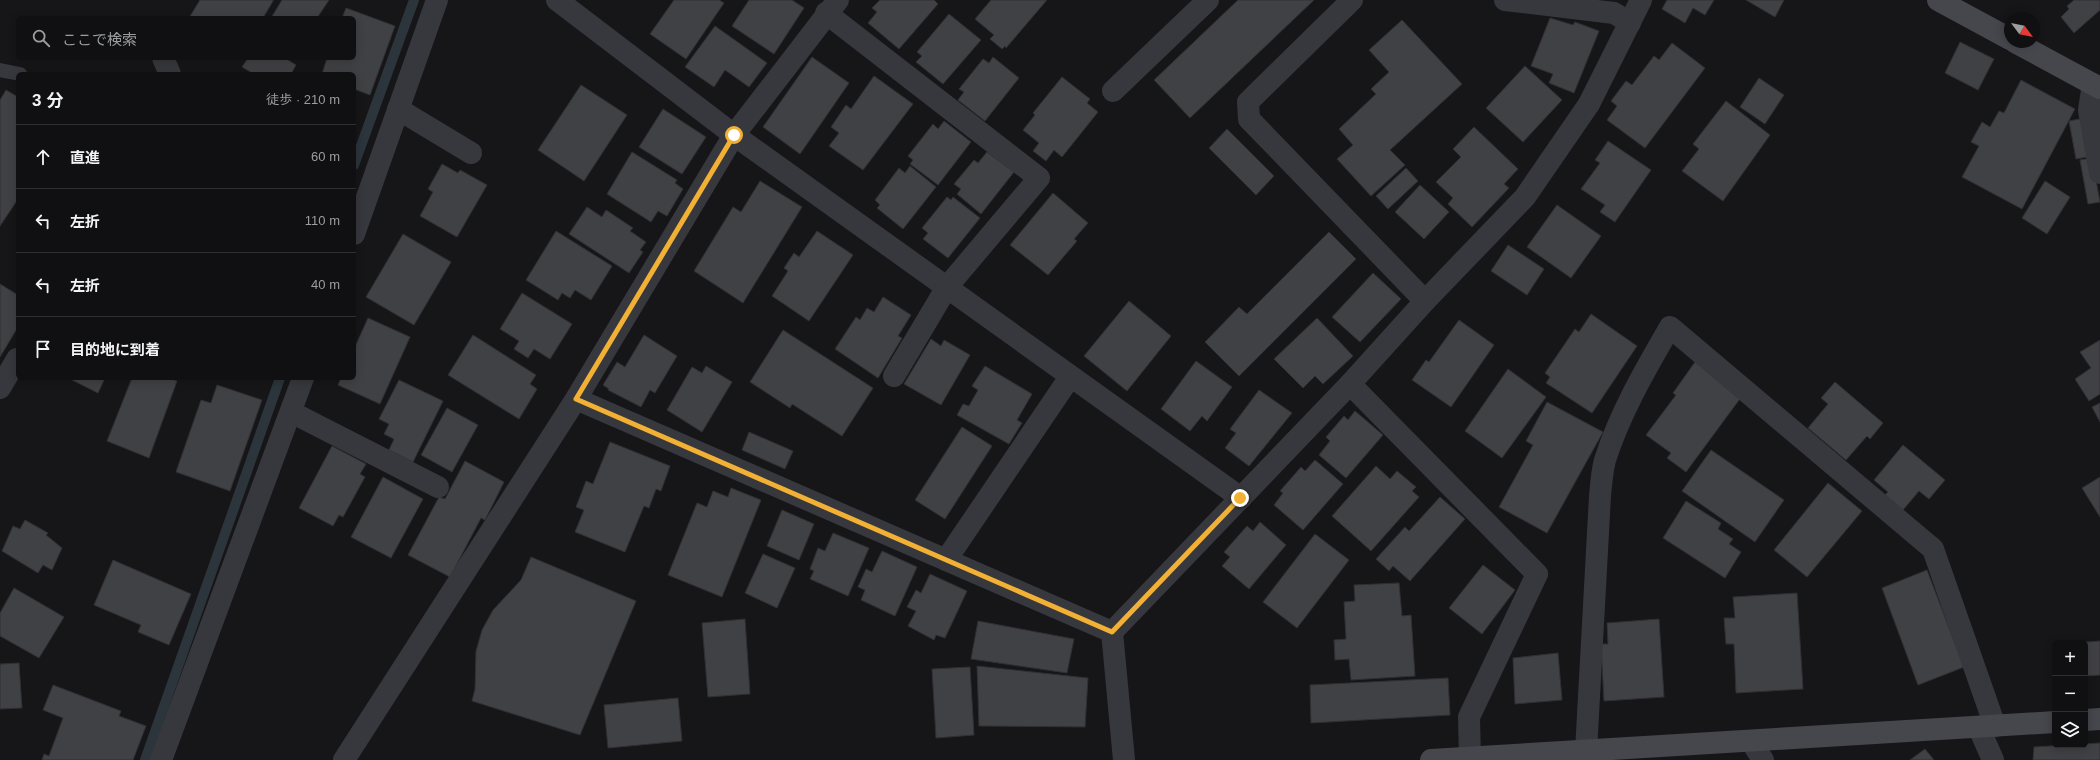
<!DOCTYPE html>
<html lang="ja">
<meta charset="utf-8">
<style>
body{margin:0;font-family:Arial,"Noto Sans JP",sans-serif;background:#19191b;color:#f1f3f6}
.controls{position:absolute;right:12px;bottom:12px;display:grid;overflow:hidden;border-radius:6px;box-shadow:0 2px 10px #0003}
.controls button{width:36px;height:36px;display:grid;place-items:center;padding:0;border:0;border-bottom:1px solid #303032;background:#101012;color:#f1f3f6;font:20px sans-serif}
.compass{position:absolute;left:2004px;top:12px;width:36px;height:36px;border-radius:50%;background:#101012;box-shadow:0 2px 10px #0003;rotate:122deg}
.stop{position:absolute;width:12px;height:12px;margin:-9px;border:3px solid #f2b134;border-radius:50%;background:#fff}
.stop.end{background:#f2b134;border-color:#fff;box-shadow:0 1px 4px #0008}
.list{margin:0;padding:0;list-style:none}
h2{display:flex;justify-content:space-between;align-items:center;height:52px;margin:0;padding:0 16px;font-size:17px}
h2 small{font-size:13px;font-weight:400;color:#9c9d9f}
.list li{display:grid;grid-template-columns:26px 1fr auto;gap:12px;align-items:center;box-sizing:border-box;height:64px;padding:0 16px;border-top:1px solid #303032}
.list b{display:block;font-size:15px;white-space:nowrap}
.list em{font-size:13px;font-style:normal;color:#9c9d9f}
.icon{flex:none;width:22px;height:22px;fill:none;stroke:currentColor;stroke-width:2;stroke-linecap:round;stroke-linejoin:round}
.map{position:relative;flex:none;width:2100px;height:760px;overflow:hidden}
.search{position:absolute;background:#101012;box-shadow:0 2px 10px #0003;left:16px;top:16px;width:340px;height:44px;display:flex;align-items:center;gap:10px;box-sizing:border-box;padding:0 14px;border-radius:6px;color:#9c9d9f;font-size:15px}
.panel{position:absolute;background:#101012;box-shadow:0 2px 10px #0003;left:16px;top:72px;width:340px;height:308px;border-radius:6px}
.map>svg:first-child{display:block}
.lines{fill:none;stroke-linecap:round;stroke-linejoin:round}
.stream{stroke:#2c353c;stroke-width:10}
.building{fill:#404145;stroke:#303034}
.lane{stroke:#37383d;stroke-width:14}
.street{stroke:#37383d;stroke-width:22}
.secondary{stroke:#45474d;stroke-width:22}
.route{stroke:#f2b134;stroke-width:5}
</style>
<div class="map">
<svg width="2100" height="760" viewBox="0 0 2100 760">
<rect width="100%" height="100%" fill="#161618"/>
<g class="lines">
<!-- stream -->
<g class="stream">
<polyline points="354,165 414,0"/>
<polyline points="145,760 280,378"/>
</g>
</g>
<!-- building -->
<g class="building">
<polygon points="200,0 273,0 273,1 263,18 189,18"/>
<polygon points="282,0 329,0 317,18 271,18"/>
<polygon points="674,0 719,0 724,3 686,59 650,34"/>
<polygon points="749,0 792,0 804,8 774,54 732,26"/>
<polygon points="880,0 934,0 938,4 899,49 868,23 877,12 872,8"/>
<polygon points="991,0 1047,0 1006,48 1005,46 1002,49 990,39 994,35 975,19"/>
<polygon points="1238,0 1314,0 1190,118 1154,80"/>
<polygon points="1667,0 1714,0 1705,15 1693,8 1685,23 1662,9"/>
<polygon points="1746,0 1784,0 1775,17"/>
<polygon points="2074,0 2100,0 2100,10 2074,33 2061,17 2069,9 2067,6"/>
<polygon points="346,8 395,26 370,95 354,89 354,74 322,74 327,58 354,58 354,18 342,18"/>
<polygon points="949,14 981,40 943,84 916,62 922,56 917,52"/>
<polygon points="1550,18 1573,25 1575,22 1599,31 1574,93 1549,83 1553,74 1531,66"/>
<polygon points="1402,20 1462,84 1390,150 1405,165 1371,196 1337,159 1353,145 1339,129 1376,94 1371,89 1389,72 1369,50"/>
<polygon points="715,26 767,63 749,87 725,70 714,87 685,67"/>
<polygon points="1960,42 1994,59 1978,90 1945,73"/>
<polygon points="1672,43 1705,68 1645,148 1607,120 1617,106 1611,101 1626,81 1632,85 1654,56 1659,60"/>
<polygon points="812,57 849,83 800,154 763,127"/>
<polygon points="993,57 1019,78 985,121 958,100 964,92 959,89 983,59 989,63"/>
<polygon points="248,58 289,58 288,60 296,65 291,74 254,74 242,67"/>
<polygon points="1525,66 1562,100 1523,142 1486,108"/>
<polygon points="874,76 913,104 863,170 829,146 839,133 831,127 846,105 851,109"/>
<polygon points="1062,77 1090,99 1087,103 1098,112 1062,157 1054,150 1046,161 1033,151 1039,143 1023,130 1035,115 1033,113"/>
<polygon points="1759,78 1784,95 1765,124 1740,107"/>
<polygon points="2021,80 2075,109 2022,209 1962,177 1979,146 1971,142 1982,122 1990,127 1999,111 2004,113"/>
<polygon points="581,85 627,115 584,181 538,150"/>
<polygon points="6,90 18,97 18,199 0,226 0,100"/>
<polygon points="1726,101 1770,135 1723,201 1682,171 1699,149 1693,144"/>
<polygon points="663,109 706,137 682,174 639,147"/>
<polygon points="2085,118 2092,156 2076,159 2069,121"/>
<polygon points="944,121 971,142 938,185 910,164 913,160 908,156 933,124 938,129"/>
<polygon points="1474,127 1518,169 1504,184 1509,188 1472,227 1448,204 1453,198 1436,182 1461,157 1453,149"/>
<polygon points="1227,129 1274,176 1256,195 1209,148"/>
<polygon points="1608,141 1651,170 1615,222 1600,212 1605,205 1581,189 1600,163 1595,160"/>
<polygon points="632,152 677,180 675,183 683,189 667,216 658,211 651,222 607,194"/>
<polygon points="987,152 1014,172 981,214 957,194 961,189 954,184 974,160 978,163"/>
<polygon points="2092,158 2100,202 2088,204 2080,160"/>
<polygon points="442,164 458,173 460,170 487,185 457,237 420,216 433,192 428,189"/>
<polygon points="910,166 936,187 903,229 877,208 880,205 875,200 899,168 905,173"/>
<polygon points="1406,168 1418,181 1388,209 1376,196"/>
<polygon points="760,181 802,207 743,303 694,271 733,207 741,212"/>
<polygon points="2045,181 2070,197 2047,234 2022,218"/>
<polygon points="1420,185 1449,212 1424,239 1395,212"/>
<polygon points="1053,193 1088,223 1074,239 1077,241 1048,275 1010,245"/>
<polygon points="947,197 951,200 953,197 980,218 948,258 923,239 928,233 922,228"/>
<polygon points="1557,205 1601,236 1571,278 1527,247"/>
<polygon points="587,207 602,217 606,210 633,228 630,231 646,242 640,250 643,252 629,273 569,234"/>
<polygon points="556,231 612,266 591,300 575,290 570,298 562,293 558,300 526,280"/>
<polygon points="817,231 853,255 809,321 772,296 788,271 784,268 794,253 799,257"/>
<polygon points="1329,232 1356,259 1239,376 1205,342 1239,307 1247,314"/>
<polygon points="403,234 451,262 414,325 366,297"/>
<polygon points="1508,245 1544,269 1527,295 1491,271"/>
<polygon points="1373,273 1401,299 1360,342 1332,317"/>
<polygon points="0,284 18,295 18,327 0,357"/>
<polygon points="522,293 572,324 550,359 534,349 528,358 514,349 519,341 500,329"/>
<polygon points="883,297 911,315 898,336 902,338 878,378 835,349 856,317 860,320 867,308 874,312"/>
<polygon points="1129,301 1171,336 1127,391 1084,356"/>
<polygon points="1591,314 1637,346 1592,413 1546,383 1550,377 1545,373 1575,329 1579,332"/>
<polygon points="368,318 410,337 380,404 338,385 341,378 354,378 354,349"/>
<polygon points="1317,318 1353,356 1323,384 1315,376 1303,388 1274,359"/>
<polygon points="1459,320 1494,345 1451,407 1412,380 1426,360 1429,362"/>
<polygon points="783,330 873,388 842,436 792,404 790,408 750,382"/>
<polygon points="473,335 536,375 530,384 537,389 519,419 448,375"/>
<polygon points="644,335 677,356 655,393 650,390 641,407 608,390 609,389 603,385 617,362 625,367"/>
<polygon points="931,339 941,346 944,340 970,355 941,405 904,384"/>
<polygon points="2100,340 2100,394 2089,401 2075,379 2091,368 2080,352"/>
<polygon points="1196,361 1232,387 1207,421 1202,416 1190,431 1161,409"/>
<polygon points="1695,362 1742,396 1686,472 1667,458 1671,453 1646,435 1676,395 1673,393"/>
<polygon points="706,366 732,382 702,432 667,410 692,367 702,373"/>
<polygon points="985,366 1032,394 1017,420 1022,423 1009,444 957,415 963,404 969,406 978,390 972,386"/>
<polygon points="1508,369 1546,397 1502,458 1465,431"/>
<polygon points="68,378 105,378 98,393"/>
<polygon points="132,378 169,378 177,381 149,458 107,441"/>
<polygon points="399,380 443,401 413,462 389,450 394,439 384,434 389,424 379,419"/>
<polygon points="1835,382 1883,423 1870,439 1867,436 1846,460 1808,428 1828,404 1821,398"/>
<polygon points="217,385 262,400 230,491 176,472 201,400 211,403"/>
<polygon points="1259,390 1292,413 1249,466 1225,448 1236,433 1230,429"/>
<polygon points="1547,402 1603,432 1547,533 1499,507 1533,445 1526,441"/>
<polygon points="2100,403 2100,422 2092,407"/>
<polygon points="447,408 478,425 452,472 421,455"/>
<polygon points="1355,411 1383,435 1346,478 1319,455 1330,441 1326,437 1344,416 1348,420"/>
<polygon points="962,427 992,446 945,519 915,500"/>
<polygon points="749,432 793,451 785,469 742,450"/>
<polygon points="610,442 670,466 661,491 656,489 649,508 644,506 625,552 575,532 584,510 576,507 586,481 593,484"/>
<polygon points="1903,445 1945,480 1929,499 1919,491 1903,510 1885,495 1888,492 1874,480"/>
<polygon points="332,446 366,464 360,474 365,477 343,517 339,515 333,526 299,508"/>
<polygon points="1711,450 1784,500 1755,542 1682,491"/>
<polygon points="1315,460 1343,484 1303,530 1274,505 1283,493 1280,491 1301,467 1305,471"/>
<polygon points="465,461 504,482 485,520 481,518 450,577 408,555 439,497 445,499"/>
<polygon points="1376,466 1390,479 1397,471 1416,487 1412,491 1419,497 1371,551 1332,516"/>
<polygon points="383,477 423,499 391,558 351,537"/>
<polygon points="2100,477 2100,517 2082,488"/>
<polygon points="1828,483 1862,511 1807,577 1774,550"/>
<polygon points="731,488 761,500 722,597 668,575 697,503 707,507 713,491 728,497"/>
<polygon points="1440,497 1465,519 1410,581 1393,566 1389,571 1376,559 1405,527 1409,531"/>
<polygon points="1686,501 1721,523 1718,529 1733,539 1729,544 1741,552 1725,578 1663,538"/>
<polygon points="782,510 814,524 799,560 767,546"/>
<polygon points="25,520 48,533 46,535 62,548 52,570 43,565 38,573 2,551 13,526 20,529"/>
<polygon points="1260,522 1286,545 1249,589 1222,566 1230,557 1224,552 1247,526 1253,531"/>
<polygon points="833,533 869,548 848,596 810,579 814,571 810,569 818,548 825,551"/>
<polygon points="1315,534 1349,560 1297,628 1263,602"/>
<polygon points="882,551 917,567 895,616 861,600 865,590 858,587 866,569 872,572"/>
<polygon points="763,554 795,568 777,608 745,593"/>
<polygon points="531,557 636,601 580,735 472,701 475,689 476,651 482,630 493,610 521,580"/>
<polygon points="113,560 191,594 169,645 138,632 141,625 94,605"/>
<polygon points="1483,565 1515,590 1482,634 1449,608"/>
<polygon points="1927,570 1964,667 1918,685 1882,588"/>
<polygon points="930,574 967,591 945,638 936,635 934,640 908,626 916,611 907,607 916,590 921,593"/>
<polygon points="1399,583 1402,616 1411,615 1415,676 1351,680 1349,659 1335,660 1334,640 1346,639 1344,602 1355,601 1354,585"/>
<polygon points="14,588 64,617 39,658 0,636 0,613"/>
<polygon points="1797,593 1803,689 1736,693 1734,644 1726,644 1724,618 1735,618 1733,597"/>
<polygon points="745,619 750,694 708,697 702,623"/>
<polygon points="1659,619 1664,697 1604,701 1601,644 1608,644 1607,623"/>
<polygon points="978,621 1074,639 1067,673 971,659"/>
<polygon points="2100,641 2100,675 2085,676 2085,643 2073,643"/>
<polygon points="1558,653 1562,700 1515,704 1513,658"/>
<polygon points="19,663 22,708 0,709 0,664"/>
<polygon points="977,666 1088,678 1085,727 979,726"/>
<polygon points="970,667 974,735 936,738 932,669"/>
<polygon points="1448,678 1450,715 1311,723 1310,685"/>
<polygon points="53,685 121,711 119,716 146,726 133,760 42,760 44,754 49,756 63,718 43,710"/>
<polygon points="678,698 682,741 608,748 604,705"/>
<polygon points="2100,743 2100,760 2033,760 2034,747"/>
<polygon points="1925,749 1934,760 1910,760"/>
</g>
<g class="lines">
<!-- lane -->
<polyline class="lane" points="0,70 20,74"/>
<!-- street -->
<g class="street">
<polyline points="557,0 734,135 1241,498"/>
<polyline points="1352,0 1248,102 1249,119 1425,301"/>
<polyline points="1505,0 1614,13 1630,23"/>
<polyline points="826,13 1039,178 947,287 894,376"/>
<polyline points="163,58 170,74"/>
<polyline points="2093,84 2089,110 2100,173"/>
<polyline points="1113,91 1208,0"/>
<polyline points="398,109 471,153"/>
<polyline points="354,234 437,0"/>
<polyline points="1350,384 1537,574 1469,717 1470,758"/>
<polyline points="0,388 17,359"/>
<polyline points="576,399 1112,632 1124,760"/>
<polyline points="291,412 438,487"/>
<polyline points="946,560 1070,377"/>
<polyline points="1112,632 1350,384 1425,301 1525,197 1589,104 1641,0"/>
<polyline points="1979,728 1993,760"/>
<polyline points="1751,741 1763,760"/>
<path d="M1586,751L1600,496C1601,484 1602,471 1605,460C1620,413 1645,370 1670,327L1933,549L1995,726"/>
<polyline points="161,760 303,378"/>
<polyline points="344,760 576,399 734,135 838,0"/>
</g>
<!-- secondary -->
<g class="secondary">
<polyline points="1938,0 2010,39"/>
<polyline points="2015,42 2100,88"/>
<polyline points="2085,720 2100,719"/>
<polyline points="1431,760 2055,722"/>
</g>
</g>
<g class="lines">
<!-- route -->
<polyline class="route" points="734,135 576,399 1112,632 1240,498"/>
</g>
</svg>
<div class="controls">
<button>+</button>
<button>−</button>
<button><svg class="icon" aria-label="layers" viewBox="0 0 24 24"><path d="M12 4l9 5-9 5-9-5zM3 14l9 5 9-5"/></svg></button>
</div>
<svg class="compass" viewBox="-18 -18 36 36"><path d="M0-13l5 13h-10z" fill="#e53935"/><path d="M0 13l5-13h-10z" fill="#9c9d9f"/></svg>
<div class="stop" style="left:734px;top:135px"></div>
<div class="stop end" style="left:1240px;top:498px"></div>
<div class="search"><svg class="icon" aria-label="search" viewBox="0 0 24 24"><circle cx="10" cy="10" r="6"/><path d="M15 15l6 6"/></svg>ここで検索</div>
<section class="panel">
<h2>3 分<small>徒歩 · 210 m</small></h2>
<ul class="list">
<li><svg class="icon" aria-label="ahead" viewBox="0 0 24 24"><path d="M12 20V5M6 11l6-6 6 6"/></svg><div><b>直進</b></div><em>60 m</em></li>
<li><svg class="icon" aria-label="left" viewBox="0 0 24 24"><path d="M17 20v-9H6M10 6l-5 5 5 5"/></svg><div><b>左折</b></div><em>110 m</em></li>
<li><svg class="icon" aria-label="left" viewBox="0 0 24 24"><path d="M17 20v-9H6M10 6l-5 5 5 5"/></svg><div><b>左折</b></div><em>40 m</em></li>
<li><svg class="icon" aria-label="arrive" viewBox="0 0 24 24"><path d="M6 21V4h12l-3 4 3 4H6"/></svg><div><b>目的地に到着</b></div></li>
</ul>
</section>
</div>
